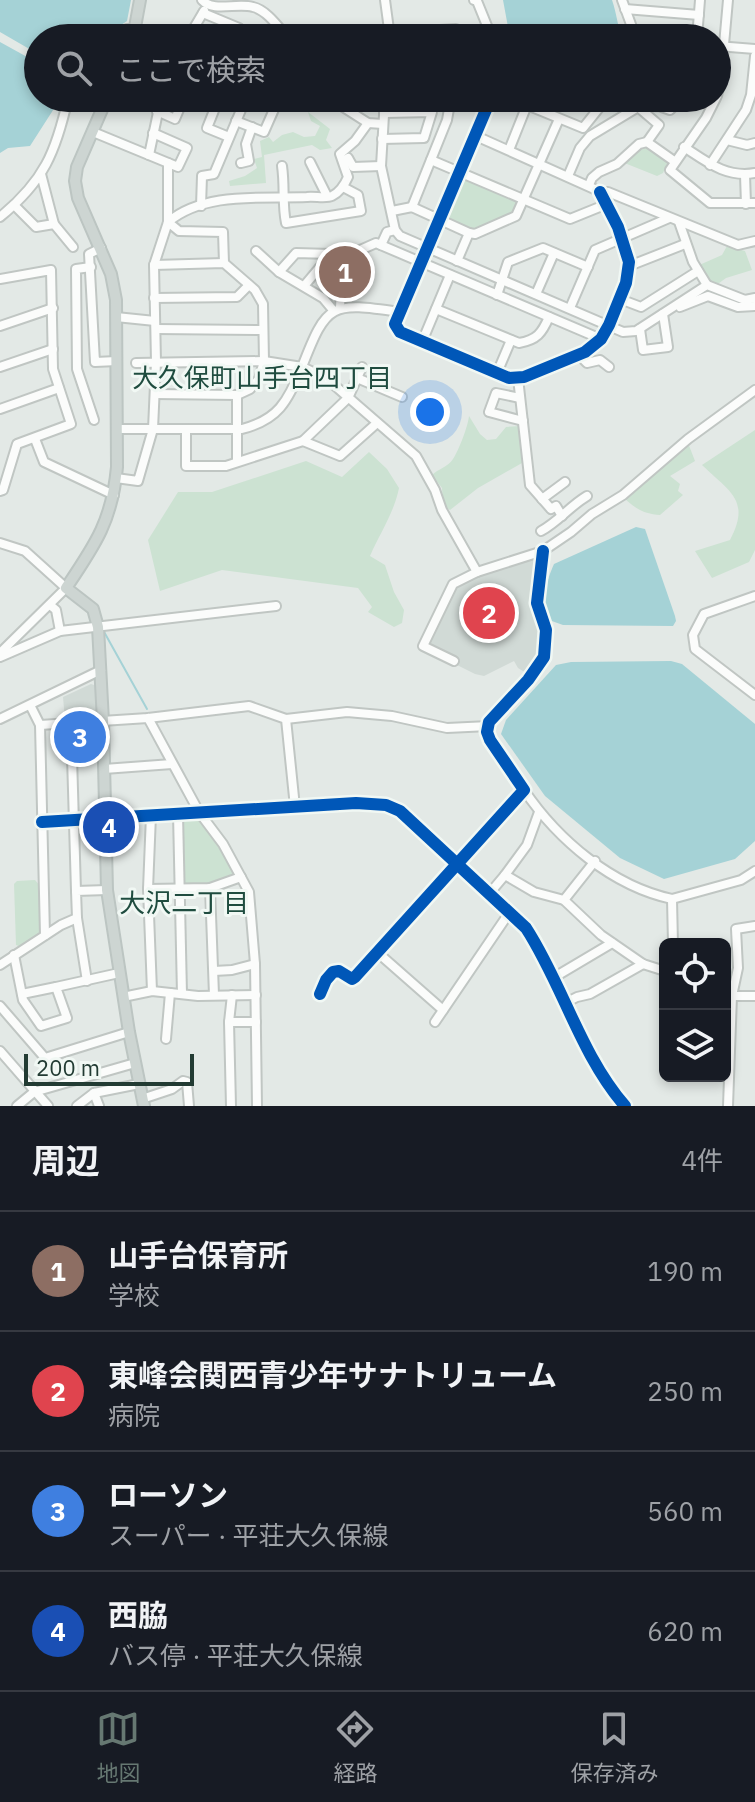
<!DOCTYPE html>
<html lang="ja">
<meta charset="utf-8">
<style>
body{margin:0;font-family:"IBM Plex Sans","Noto Sans JP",sans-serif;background:#20242c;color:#f1f3f6}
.controls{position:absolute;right:24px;bottom:24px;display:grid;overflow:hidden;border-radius:12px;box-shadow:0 4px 12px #0003}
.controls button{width:72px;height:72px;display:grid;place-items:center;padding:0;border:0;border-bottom:2px solid #363941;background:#171b24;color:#f1f3f6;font:40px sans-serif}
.scale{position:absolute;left:24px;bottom:20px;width:170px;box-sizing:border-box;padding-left:8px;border:4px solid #223b33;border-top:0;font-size:22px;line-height:28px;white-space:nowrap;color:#223b33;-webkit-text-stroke:6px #f1f8f4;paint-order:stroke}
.you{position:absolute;left:430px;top:412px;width:28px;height:28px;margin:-20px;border:6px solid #fff;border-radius:50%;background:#1a73e8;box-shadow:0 0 0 12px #1a73e833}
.badge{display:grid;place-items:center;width:52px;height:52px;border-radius:50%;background:#667872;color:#fff;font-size:26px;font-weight:700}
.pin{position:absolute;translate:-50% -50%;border:4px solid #fff;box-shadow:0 2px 8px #0006}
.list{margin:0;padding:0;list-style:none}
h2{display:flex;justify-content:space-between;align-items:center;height:104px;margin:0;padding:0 32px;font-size:34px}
h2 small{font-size:26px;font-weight:400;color:#9ea1a6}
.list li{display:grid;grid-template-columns:52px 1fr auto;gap:24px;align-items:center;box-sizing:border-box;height:120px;padding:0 32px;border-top:2px solid #363941}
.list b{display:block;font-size:30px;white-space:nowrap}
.list p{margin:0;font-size:26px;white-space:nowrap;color:#9ea1a6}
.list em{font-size:26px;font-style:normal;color:#9ea1a6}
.icon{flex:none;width:44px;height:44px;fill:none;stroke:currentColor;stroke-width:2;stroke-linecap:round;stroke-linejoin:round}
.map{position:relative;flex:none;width:755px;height:1106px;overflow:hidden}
.search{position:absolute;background:#171b24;box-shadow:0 4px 12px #0003;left:24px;right:24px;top:24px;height:88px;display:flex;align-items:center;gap:20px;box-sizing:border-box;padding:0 28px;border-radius:44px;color:#9ea1a6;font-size:30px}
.sheet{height:584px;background:#171b24}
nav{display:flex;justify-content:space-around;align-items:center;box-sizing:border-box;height:112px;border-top:2px solid #363941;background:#171b24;font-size:22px;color:#9ea1a6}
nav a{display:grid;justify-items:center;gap:4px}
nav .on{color:#667872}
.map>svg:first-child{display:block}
.built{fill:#d1dad6}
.green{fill:#cce2d2}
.water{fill:#a5d2d6}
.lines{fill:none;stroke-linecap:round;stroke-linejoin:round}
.stream{stroke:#a5d2d6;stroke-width:2}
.minor-casing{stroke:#c0c6c3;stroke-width:12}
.major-casing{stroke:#bcc5c2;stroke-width:14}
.minor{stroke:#fbfcfb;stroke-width:8}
.major{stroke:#cdd5d2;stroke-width:10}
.cycleway-casing{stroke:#f1f8f4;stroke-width:17}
.cycleway{stroke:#0057b8;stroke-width:12}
.labels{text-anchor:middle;stroke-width:6;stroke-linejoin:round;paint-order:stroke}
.neighbourhood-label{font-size:26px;fill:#1f4c3f;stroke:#f1f8f4}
</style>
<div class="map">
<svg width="755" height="1106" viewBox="0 0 755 1106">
<rect width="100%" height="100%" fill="#e3e9e6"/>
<!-- built -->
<g class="built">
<polygon points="537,554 540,560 535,607 544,630 543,656 529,675 518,668 514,661 484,676 475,674 455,664 458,659 428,646 455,585 498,566"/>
<polygon points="91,684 97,686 98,715 95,718 65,720 63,697"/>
</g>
<!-- green -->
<g class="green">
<polygon points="308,112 330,129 326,140 332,148 320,150 312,145 264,155 266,183 230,186 229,181 245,176 257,168 254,159 262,157 260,141 269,137 273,142 282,135 293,132 304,137 315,136 320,126 311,121"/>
<polygon points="647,145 668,162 663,173 657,176 622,162 641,146"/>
<path d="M465,178L520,201C512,220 491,224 473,231L448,220Z"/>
<polygon points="727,246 745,251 752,270 726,278 715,286 709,282 697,266 722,255"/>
<path d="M469,416L480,434L487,440L496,439L506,427L520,426L522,463L478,488L450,510L443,505L442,488L432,475C438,469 448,467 453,459C459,450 468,426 469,416Z"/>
<path d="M755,430V550L749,562L712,578L695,551L730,540C751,500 730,492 702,465Z"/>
<path d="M688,443L695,461L670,476L680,484L678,491L683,495L660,515C644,514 636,509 624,498Z"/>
<path d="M369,452L387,469L399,488C394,513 380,533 370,556L385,565L394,592L404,610L402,623L394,627L368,612L372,607L358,588L222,570L160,591L148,540L178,492H212L306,461L342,477Z"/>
<polygon points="197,816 236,873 234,877 208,885 185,886 182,882 182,817"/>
<polygon points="35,880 40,886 40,932 21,947 16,945 14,884 17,881"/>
</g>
<!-- water -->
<g class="water">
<polygon points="0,0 131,0 127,21 102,38 38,38 38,54 0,32"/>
<path d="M503,0H612C617,14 617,26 623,38H524L508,27Z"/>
<polygon points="0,42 38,63 38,98 56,98 55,107 30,146 8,148 0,153"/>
<path d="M636,527L645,529L675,616L676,621L673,626L563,625L549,620C541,599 545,585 554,564Z"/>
<polygon points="671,661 682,664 755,724 755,841 735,859 664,879 620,858 545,796 501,734 506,720 556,665 571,662"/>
</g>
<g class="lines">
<!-- stream -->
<g class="stream">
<polyline points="103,630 147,709"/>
<polyline points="0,661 14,656"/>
</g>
<!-- minor casing -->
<g class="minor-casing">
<g id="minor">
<path d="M202,0C214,13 237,2 253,7C267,10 279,28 288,38"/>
<polyline points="385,0 390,37"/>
<polyline points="474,0 477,1 492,38"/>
<polyline points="622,0 636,38"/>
<polyline points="625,9 699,15"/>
<polyline points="203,13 239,28 249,38"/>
<polyline points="390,33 456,29 456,38"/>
<polyline points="115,38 127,29 136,29"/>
<polyline points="188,38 204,11"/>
<polyline points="697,38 700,0"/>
<polyline points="717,46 755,49"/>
<polyline points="717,96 721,78 728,0"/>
<polyline points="219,98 207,128 229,137"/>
<polyline points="329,98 368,123 383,124"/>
<polyline points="385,98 381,166 395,230 400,236 623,332 636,331 707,285 745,300 755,298"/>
<polyline points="491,98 395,324 400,332 509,378 524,377 585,352 601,339 609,325 626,283 629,262 618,227 600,192"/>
<polyline points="510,98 583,128 607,98"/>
<polyline points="716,98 706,118 670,170 710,203 755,203"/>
<polyline points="638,107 659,125 647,142"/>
<polyline points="157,111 175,119 184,98"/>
<polyline points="236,121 264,132 279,98"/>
<polyline points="93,132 178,167 187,148 153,133"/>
<polyline points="476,136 601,192 608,192 738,245 755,241"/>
<polyline points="382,139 424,138 432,112 384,113"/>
<polyline points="727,140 747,145 755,143"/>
<path d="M684,147C707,162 726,178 755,173"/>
<polyline points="509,150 527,105"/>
<polyline points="149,155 161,98"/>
<polyline points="348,158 353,167 381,166"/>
<polyline points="431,160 570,219 607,204"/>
<polyline points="310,162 327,196"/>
<polyline points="241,163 249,161 246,144 252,127"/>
<polyline points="710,165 746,110 751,95 755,56"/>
<path d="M282,166C285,186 282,204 286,223L361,211L358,195L343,187"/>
<polyline points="41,174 54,224"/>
<polyline points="745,175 746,204"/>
<polyline points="568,176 580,148 590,136 638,107 659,106 670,110 682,98"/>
<polyline points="589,185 592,178 599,172 617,164 639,144 647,142 674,161"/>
<polyline points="14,205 36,227 54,224 73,247"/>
<polyline points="201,206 202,176 214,174 246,98"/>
<polyline points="412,207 447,120 451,98"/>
<polyline points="392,211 412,207 469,233 457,261"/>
<path d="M0,217C44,181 56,152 68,98"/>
<path d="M168,222C205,191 263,199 307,197C315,196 326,199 332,196C340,192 345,184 348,177L340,154L355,141L368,123"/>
<polyline points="168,222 168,163"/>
<polyline points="679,222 693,262 707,285"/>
<polyline points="469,233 475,234 516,216 559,119"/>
<polyline points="381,245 387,232 395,230"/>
<polyline points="101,248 89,254 95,362 117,361"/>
<polyline points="256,251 279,272 323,298 333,310"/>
<polyline points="333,262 376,243 601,339"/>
<polyline points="154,265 224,263 255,290 263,304 264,361 259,379 250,389 237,395 155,394"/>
<polyline points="629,266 685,244"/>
<polyline points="91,267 76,269 77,369 94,420"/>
<polyline points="279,272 296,253 331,254 341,287 340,308"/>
<polyline points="0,279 51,270 53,369 71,424 17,444 3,490 0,491"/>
<polyline points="304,286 331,254"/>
<polyline points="536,294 554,253"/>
<polyline points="497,295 508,262 543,248 588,267"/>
<polyline points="154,298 237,297 249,285"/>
<polyline points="620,299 641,307 698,271"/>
<polyline points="680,307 708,296 738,307 755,306"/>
<polyline points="570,308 595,250 669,218"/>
<path d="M436,309L519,343C537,340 542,333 549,317"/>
<path d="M400,312C331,302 327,302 302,367L326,378L416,456L435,490L442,510L477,572"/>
<polyline points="116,317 155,321"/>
<polyline points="0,326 53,308"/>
<polyline points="156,329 263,330"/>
<polyline points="640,329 643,350 668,347 663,314"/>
<polyline points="422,342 450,275"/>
<polyline points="579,355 587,363 600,360 609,367"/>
<polyline points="0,367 53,349"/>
<polyline points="497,373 511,340"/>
<polyline points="357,378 402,397"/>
<polyline points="518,378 530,485 551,509 556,506 562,516"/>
<polyline points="237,395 237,461"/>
<polyline points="520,398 496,393 489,412 523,421"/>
<polyline points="0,409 59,388"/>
<path d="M117,429H242C280,419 287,401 302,367L264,361L136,363"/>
<polyline points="186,429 186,466 226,466 303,441 340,456 377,423"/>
<polyline points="35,439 44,462 114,495"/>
<polyline points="303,441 348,398 362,367"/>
<polyline points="116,478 138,481 153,429 156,362 154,265 168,222 179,231 223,232 224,263"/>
<polyline points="542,499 565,482"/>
<path d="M541,531C558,522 570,506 587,496"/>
<polyline points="0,543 25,551 66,588 0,653"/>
<polyline points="755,596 704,614 693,635 695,649 755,695"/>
<polyline points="50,605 56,610 60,631"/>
<polyline points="0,657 60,631 276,606"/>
<polyline points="454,661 423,646 453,584 477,572 543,551 571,532 592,514 623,495 688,439 755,390"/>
<polyline points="30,705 40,725 45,935"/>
<polyline points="148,718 199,812 223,844 249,892 255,964 257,1106"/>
<polyline points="0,719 101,670"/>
<polyline points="286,719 347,712 392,716 447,728 489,726"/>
<polyline points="71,723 76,891"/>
<polyline points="40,725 148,718 249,706 286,719 295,807"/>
<polyline points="104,769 172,764"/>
<path d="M524,790C558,840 612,886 672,899"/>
<polyline points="178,814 182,994"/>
<polyline points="151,815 148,889 152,991"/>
<path d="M42,822L356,803L386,805L400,811L526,928C563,985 580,1054 625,1106"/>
<polyline points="505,875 527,845 539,812"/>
<polyline points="210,888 214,995"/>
<polyline points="148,889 210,888 241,877"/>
<polyline points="489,894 505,875 534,892 564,900 601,935 643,964 665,971"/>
<polyline points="564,900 595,861"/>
<polyline points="77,918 87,981"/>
<polyline points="673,944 672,899 741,880 755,871"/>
<polyline points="377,952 443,1010"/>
<polyline points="14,955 23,1000 41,1026 67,1018 56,987 119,973"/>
<polyline points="0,965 61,925 77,918 76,891 107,890"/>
<polyline points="214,971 232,970 255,964"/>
<polyline points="553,978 612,943"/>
<polyline points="22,994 56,987"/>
<polyline points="320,994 326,980 333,972 339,971 352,979 355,977 524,790 490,740 487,732 489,722 528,680 544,657 546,630 537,603 543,551"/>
<polyline points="732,996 755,996"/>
<polyline points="123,997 152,991 198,996 256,995"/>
<polyline points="565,1003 577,997 590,994 643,964"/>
<polyline points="0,1006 45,1058 129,1032"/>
<polyline points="229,1022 256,1022"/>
<polyline points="435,1022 509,913"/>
<polyline points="166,1039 170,993"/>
<polyline points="0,1051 48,1106"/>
<polyline points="94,1093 99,1106"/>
<polyline points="142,1099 172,1089 183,1081 187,1082 189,1106"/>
<polyline points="17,1106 34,1092 135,1063"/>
<polyline points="77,1106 94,1093 139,1084"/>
<polyline points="231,1106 229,1022 232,995"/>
<polyline points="728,1106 732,996 738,968 736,929 755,926"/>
</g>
</g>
<!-- major casing -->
<g class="major-casing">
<g id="major">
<polyline points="133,38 140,0"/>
<path d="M107,98L77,167L75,181L78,198L111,274L116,300L117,467C112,521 95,545 66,588L93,609L98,627L103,721L107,890L129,1032L144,1106"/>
</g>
</g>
<!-- minor -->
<use href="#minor" class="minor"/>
<!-- major -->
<use href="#major" class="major"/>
<!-- cycleway casing -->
<g class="cycleway-casing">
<g id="cycleway">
<polyline points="491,98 395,324 400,332 509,378 524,377 585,352 601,339 609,325 626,283 629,262 618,227 600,192"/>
<path d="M42,822L356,803L386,805L400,811L526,928C563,985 580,1054 625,1106"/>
<polyline points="320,994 326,980 333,972 339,971 352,979 355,977 524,790 490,740 487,732 489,722 528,680 544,657 546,630 537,603 543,551"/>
</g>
</g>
<!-- cycleway -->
<use href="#cycleway" class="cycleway"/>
</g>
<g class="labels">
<!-- neighbourhood labels -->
<g class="neighbourhood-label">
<text x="262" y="387">大久保町山手台四丁目</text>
<text x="184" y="912">大沢二丁目</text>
</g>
</g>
</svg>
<div class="controls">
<button><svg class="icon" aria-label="locate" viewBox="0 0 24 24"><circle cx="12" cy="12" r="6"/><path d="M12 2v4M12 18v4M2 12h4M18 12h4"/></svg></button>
<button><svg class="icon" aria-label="layers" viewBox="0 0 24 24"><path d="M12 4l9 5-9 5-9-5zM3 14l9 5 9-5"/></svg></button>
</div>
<div class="scale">200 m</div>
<div class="you"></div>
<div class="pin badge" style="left:345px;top:272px;background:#8d6e63">1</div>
<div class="pin badge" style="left:489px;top:613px;background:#e0444e">2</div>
<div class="pin badge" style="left:80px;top:737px;background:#3f7fe0">3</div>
<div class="pin badge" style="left:109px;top:827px;background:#1a4fb4">4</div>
<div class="search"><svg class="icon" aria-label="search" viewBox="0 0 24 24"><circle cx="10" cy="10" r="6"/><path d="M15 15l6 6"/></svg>ここで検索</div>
</div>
<section class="sheet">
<h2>周辺<small>4件</small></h2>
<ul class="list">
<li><span class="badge" style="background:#8d6e63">1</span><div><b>山手台保育所</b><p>学校</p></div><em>190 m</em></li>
<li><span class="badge" style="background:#e0444e">2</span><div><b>東峰会関西青少年サナトリューム</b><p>病院</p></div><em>250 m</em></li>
<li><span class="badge" style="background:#3f7fe0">3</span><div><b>ローソン</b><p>スーパー · 平荘大久保線</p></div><em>560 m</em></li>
<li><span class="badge" style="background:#1a4fb4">4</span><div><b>西脇</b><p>バス停 · 平荘大久保線</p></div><em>620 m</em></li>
</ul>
</section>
<nav>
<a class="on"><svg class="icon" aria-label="map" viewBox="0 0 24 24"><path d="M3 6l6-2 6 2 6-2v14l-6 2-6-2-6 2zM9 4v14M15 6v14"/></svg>地図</a>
<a><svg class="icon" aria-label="directions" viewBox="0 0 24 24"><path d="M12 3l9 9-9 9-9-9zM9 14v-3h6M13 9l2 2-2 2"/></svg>経路</a>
<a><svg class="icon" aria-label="saved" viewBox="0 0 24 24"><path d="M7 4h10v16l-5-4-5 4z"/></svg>保存済み</a>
</nav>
